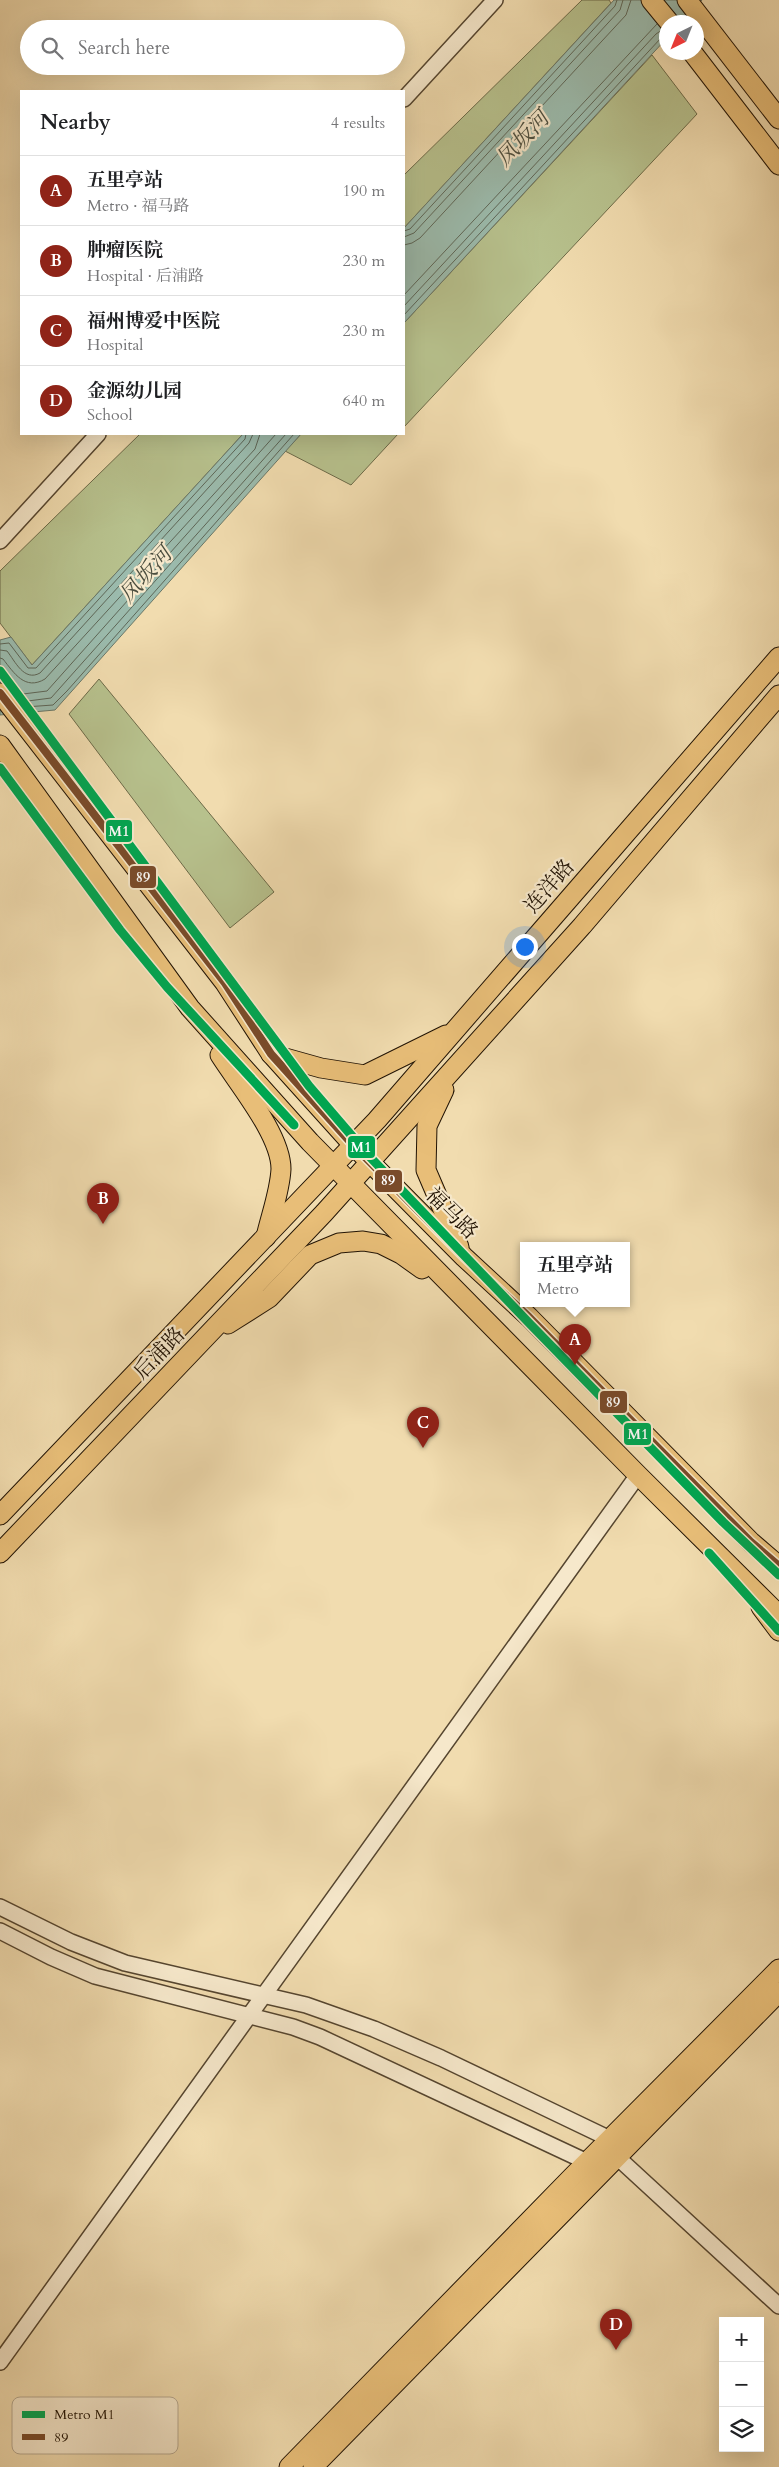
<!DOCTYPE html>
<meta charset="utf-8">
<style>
body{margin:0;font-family:Cardo,"Noto Serif SC",serif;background:#f2f2f2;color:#202124}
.controls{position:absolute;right:15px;bottom:15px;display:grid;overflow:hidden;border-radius:0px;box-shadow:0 5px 20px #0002}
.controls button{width:45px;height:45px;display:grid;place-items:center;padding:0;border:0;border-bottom:1px solid #e0e0e0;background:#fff;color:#202124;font:25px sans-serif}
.compass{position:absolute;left:659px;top:15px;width:45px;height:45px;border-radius:50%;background:#fff;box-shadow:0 5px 20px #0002;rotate:223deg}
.you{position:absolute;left:524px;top:946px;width:18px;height:18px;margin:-12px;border:4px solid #fff;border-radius:50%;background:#1a73e8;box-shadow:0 0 0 8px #1a73e833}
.badge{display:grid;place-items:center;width:32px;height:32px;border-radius:50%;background:#8f2418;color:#fff;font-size:16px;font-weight:700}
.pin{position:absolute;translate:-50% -41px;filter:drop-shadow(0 1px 2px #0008)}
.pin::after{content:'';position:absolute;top:26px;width:18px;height:15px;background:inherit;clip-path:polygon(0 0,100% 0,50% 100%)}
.popup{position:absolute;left:520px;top:1242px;width:110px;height:65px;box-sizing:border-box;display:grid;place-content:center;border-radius:0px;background:#fff;filter:drop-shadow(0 1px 4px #0005);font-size:16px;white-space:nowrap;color:#757577}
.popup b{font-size:19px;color:#202124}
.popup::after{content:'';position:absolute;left:50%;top:100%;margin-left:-10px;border:10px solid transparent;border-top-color:#fff}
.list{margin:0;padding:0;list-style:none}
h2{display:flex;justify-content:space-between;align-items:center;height:65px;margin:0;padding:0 20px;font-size:21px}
h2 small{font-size:16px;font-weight:400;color:#757577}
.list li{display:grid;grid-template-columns:32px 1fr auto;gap:15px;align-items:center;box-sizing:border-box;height:70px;padding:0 20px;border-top:1px solid #e0e0e0}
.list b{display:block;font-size:19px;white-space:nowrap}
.list p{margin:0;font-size:16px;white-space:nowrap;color:#757577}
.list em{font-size:16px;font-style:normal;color:#757577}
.icon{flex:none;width:28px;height:28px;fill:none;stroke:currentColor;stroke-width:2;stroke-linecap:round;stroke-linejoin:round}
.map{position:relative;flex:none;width:779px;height:2467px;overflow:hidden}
.search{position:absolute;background:#fff;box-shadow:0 5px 20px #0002;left:20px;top:20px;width:385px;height:55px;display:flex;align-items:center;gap:12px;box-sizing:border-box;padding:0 18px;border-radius:28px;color:#757577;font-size:19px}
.panel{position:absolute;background:#fff;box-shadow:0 5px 20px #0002;left:20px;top:90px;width:385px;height:345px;border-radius:0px}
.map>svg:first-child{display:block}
.green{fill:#b7c18d;stroke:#6c6a48}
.water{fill:#9bbbad;stroke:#6a7869}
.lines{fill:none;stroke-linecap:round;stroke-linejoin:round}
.shore{stroke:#5e6758;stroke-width:1}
.minor-casing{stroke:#55452f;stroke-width:18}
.major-casing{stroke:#211304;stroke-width:21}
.minor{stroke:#f6e8cb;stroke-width:15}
.major{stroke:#e8be78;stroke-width:19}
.bus-1-casing{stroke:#f6e8cb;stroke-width:11}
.bus-1{stroke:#7a4b2a;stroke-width:8}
.metro-1-casing{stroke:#f6e8cb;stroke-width:12}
.metro-1{stroke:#00a651;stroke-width:9}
.labels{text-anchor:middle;stroke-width:4.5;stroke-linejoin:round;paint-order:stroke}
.street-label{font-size:21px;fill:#211304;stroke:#f6e8cb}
.water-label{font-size:22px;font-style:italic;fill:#4c4e3f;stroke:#f6e8cb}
.key{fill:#f6e8cb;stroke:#b6a88f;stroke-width:1}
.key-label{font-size:14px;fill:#211304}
.line-badge{stroke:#f6e8cb;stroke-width:2}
.badge-label{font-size:14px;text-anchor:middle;font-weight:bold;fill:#fff}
</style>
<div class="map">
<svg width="779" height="2467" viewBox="0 0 779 2467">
<rect width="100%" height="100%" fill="#f1dcaf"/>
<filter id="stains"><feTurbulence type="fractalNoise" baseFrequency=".004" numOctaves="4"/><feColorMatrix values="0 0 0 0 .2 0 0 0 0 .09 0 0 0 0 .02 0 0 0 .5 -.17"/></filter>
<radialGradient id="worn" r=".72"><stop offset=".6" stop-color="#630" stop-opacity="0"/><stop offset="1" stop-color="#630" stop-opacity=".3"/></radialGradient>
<!-- green -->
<g class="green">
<polygon points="582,0 609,0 611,3 404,228 404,175"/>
<polygon points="652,55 697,114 404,427 404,323"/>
<polygon points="140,434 243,434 32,665 0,623 0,571"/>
<polygon points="301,434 398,434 351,485 285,451"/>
<polygon points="99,679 274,892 230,928 69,714"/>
</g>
<!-- water -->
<g class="water">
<polygon points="614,0 702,0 682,22 666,22 666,39 404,323 404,228"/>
<polygon points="243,434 301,434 55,710 0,715 0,640 11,637 32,665"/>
</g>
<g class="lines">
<!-- shore -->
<g class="shore">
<polyline points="404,231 410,229 615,6 617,0"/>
<polyline points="404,237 414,233 620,10 623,0"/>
<polyline points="404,245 412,243 420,238 626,15 631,0"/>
<polyline points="404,295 657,24"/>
<polyline points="404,306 656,34 662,30"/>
<polyline points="404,315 661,38 666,36"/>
<polyline points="0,644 9,643 28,668 36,668 245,439 246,434"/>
<path d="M0,650L7,651C15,661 24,682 40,673L249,443L253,434"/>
<path d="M0,658L3,659C14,673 25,691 45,679L255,449L260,434"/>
<polyline points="15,695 47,691 276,434"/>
<polyline points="20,702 51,698 286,434"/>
<polyline points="25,707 53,705 67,691 294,434"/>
</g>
<!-- minor casing -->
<g class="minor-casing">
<g id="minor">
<polyline points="404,99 495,0"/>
<polyline points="0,541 98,434"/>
<polyline points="0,1907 71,1942 125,1963 306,2005 374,2029 441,2058 610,2139 616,2156 779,2306"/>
<polyline points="0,1931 51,1957 95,1976 293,2027 320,2037 587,2162 597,2160"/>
<polyline points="0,2362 638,1475"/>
</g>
</g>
<!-- major casing -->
<g class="major-casing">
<g id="major">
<polyline points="651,0 669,22"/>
<polyline points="687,0 779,119"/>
<polyline points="692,52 779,165"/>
<polyline points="0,693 225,983 271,1054 353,1145 464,1257 529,1317 751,1542 779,1566"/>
<polyline points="0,745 190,1008 310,1142 638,1475 779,1615"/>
<polyline points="271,1054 321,1068 365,1075 446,1035"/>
<path d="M220,1055C239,1085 281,1135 281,1169C280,1191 271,1215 266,1237"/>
<polyline points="444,1090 427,1126 426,1170 459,1247"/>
<polyline points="228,1324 269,1298 310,1255 339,1243 363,1241 381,1244 401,1254 422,1269"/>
<polyline points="0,1515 377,1120 779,657"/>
<polyline points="0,1553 324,1213 582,926 779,695"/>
<polyline points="761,1607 779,1631"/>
<polyline points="289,2467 572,2177 779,1969"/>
<polyline points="313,2467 779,1992"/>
</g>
</g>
<!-- minor -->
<use href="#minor" class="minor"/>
<!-- major -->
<use href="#major" class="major"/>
<!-- bus-1 casing -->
<g class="bus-1-casing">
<polyline id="bus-1" points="0,693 225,983 271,1054 353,1145 464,1257 529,1317 751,1542 779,1566"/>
</g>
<!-- bus-1 -->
<use href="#bus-1" class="bus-1"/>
<!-- metro-1 casing -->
<g class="metro-1-casing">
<g id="metro-1">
<polyline points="0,671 309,1086 370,1157 531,1325 723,1522 779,1575"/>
<polyline points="0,768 120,930 167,987 294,1125"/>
<polyline points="709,1553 779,1631"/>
</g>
</g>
<!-- metro-1 -->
<use href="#metro-1" class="metro-1"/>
</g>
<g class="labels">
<!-- street labels -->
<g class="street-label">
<text transform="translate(549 886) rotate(-49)" y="7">连洋路</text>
<text transform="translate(452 1213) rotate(45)" y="7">福马路</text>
<text transform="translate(159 1353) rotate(-46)" y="7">后浦路</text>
</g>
<!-- water labels -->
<g class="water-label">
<text transform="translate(522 138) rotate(-47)" y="8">凤坂河</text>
<text transform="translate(145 574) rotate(-48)" y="8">凤坂河</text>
</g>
</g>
<!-- legend -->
<rect x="12" y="2397" width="166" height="57" rx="8" class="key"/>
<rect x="22" y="2411" width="23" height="7" fill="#00a651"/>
<rect x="22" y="2434" width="23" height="6" fill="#7a4b2a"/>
<g class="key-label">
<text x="54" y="2419">Metro M1</text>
<text x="54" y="2442">89</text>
</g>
<g class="line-badge">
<rect x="105" y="819" width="28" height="24" rx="5" fill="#00a651"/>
<rect x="129" y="865" width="28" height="24" rx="5" fill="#7a4b2a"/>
<rect x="347" y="1135" width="29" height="24" rx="5" fill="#00a651"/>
<rect x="374" y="1169" width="29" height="24" rx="5" fill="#7a4b2a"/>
<rect x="599" y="1390" width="29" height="24" rx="5" fill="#7a4b2a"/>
<rect x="623" y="1422" width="29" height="24" rx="5" fill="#00a651"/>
</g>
<g class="badge-label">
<text x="119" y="836">M1</text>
<text x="143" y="882">89</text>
<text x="361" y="1152">M1</text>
<text x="388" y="1185">89</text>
<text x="613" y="1407">89</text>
<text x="638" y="1439">M1</text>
</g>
<rect width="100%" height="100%" filter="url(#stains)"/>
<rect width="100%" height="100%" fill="url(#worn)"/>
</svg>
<div class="controls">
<button>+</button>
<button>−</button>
<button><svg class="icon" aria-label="layers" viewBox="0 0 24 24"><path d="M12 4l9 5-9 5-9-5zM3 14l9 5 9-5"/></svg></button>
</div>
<svg class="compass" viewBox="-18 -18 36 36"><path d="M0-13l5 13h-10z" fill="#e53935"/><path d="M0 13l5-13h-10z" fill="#757577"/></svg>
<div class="you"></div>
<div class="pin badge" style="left:575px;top:1365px">A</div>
<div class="popup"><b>五里亭站</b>Metro</div>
<div class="pin badge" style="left:103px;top:1224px">B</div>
<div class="pin badge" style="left:423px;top:1448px">C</div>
<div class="pin badge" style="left:616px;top:2350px">D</div>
<div class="search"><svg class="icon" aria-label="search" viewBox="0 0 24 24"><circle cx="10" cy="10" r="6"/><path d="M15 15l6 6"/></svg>Search here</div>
<section class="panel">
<h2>Nearby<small>4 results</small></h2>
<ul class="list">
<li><span class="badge">A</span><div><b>五里亭站</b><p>Metro · 福马路</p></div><em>190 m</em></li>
<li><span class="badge">B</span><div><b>肿瘤医院</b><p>Hospital · 后浦路</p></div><em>230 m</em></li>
<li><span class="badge">C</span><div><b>福州博爱中医院</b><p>Hospital</p></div><em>230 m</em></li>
<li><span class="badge">D</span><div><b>金源幼儿园</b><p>School</p></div><em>640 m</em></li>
</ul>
</section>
</div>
